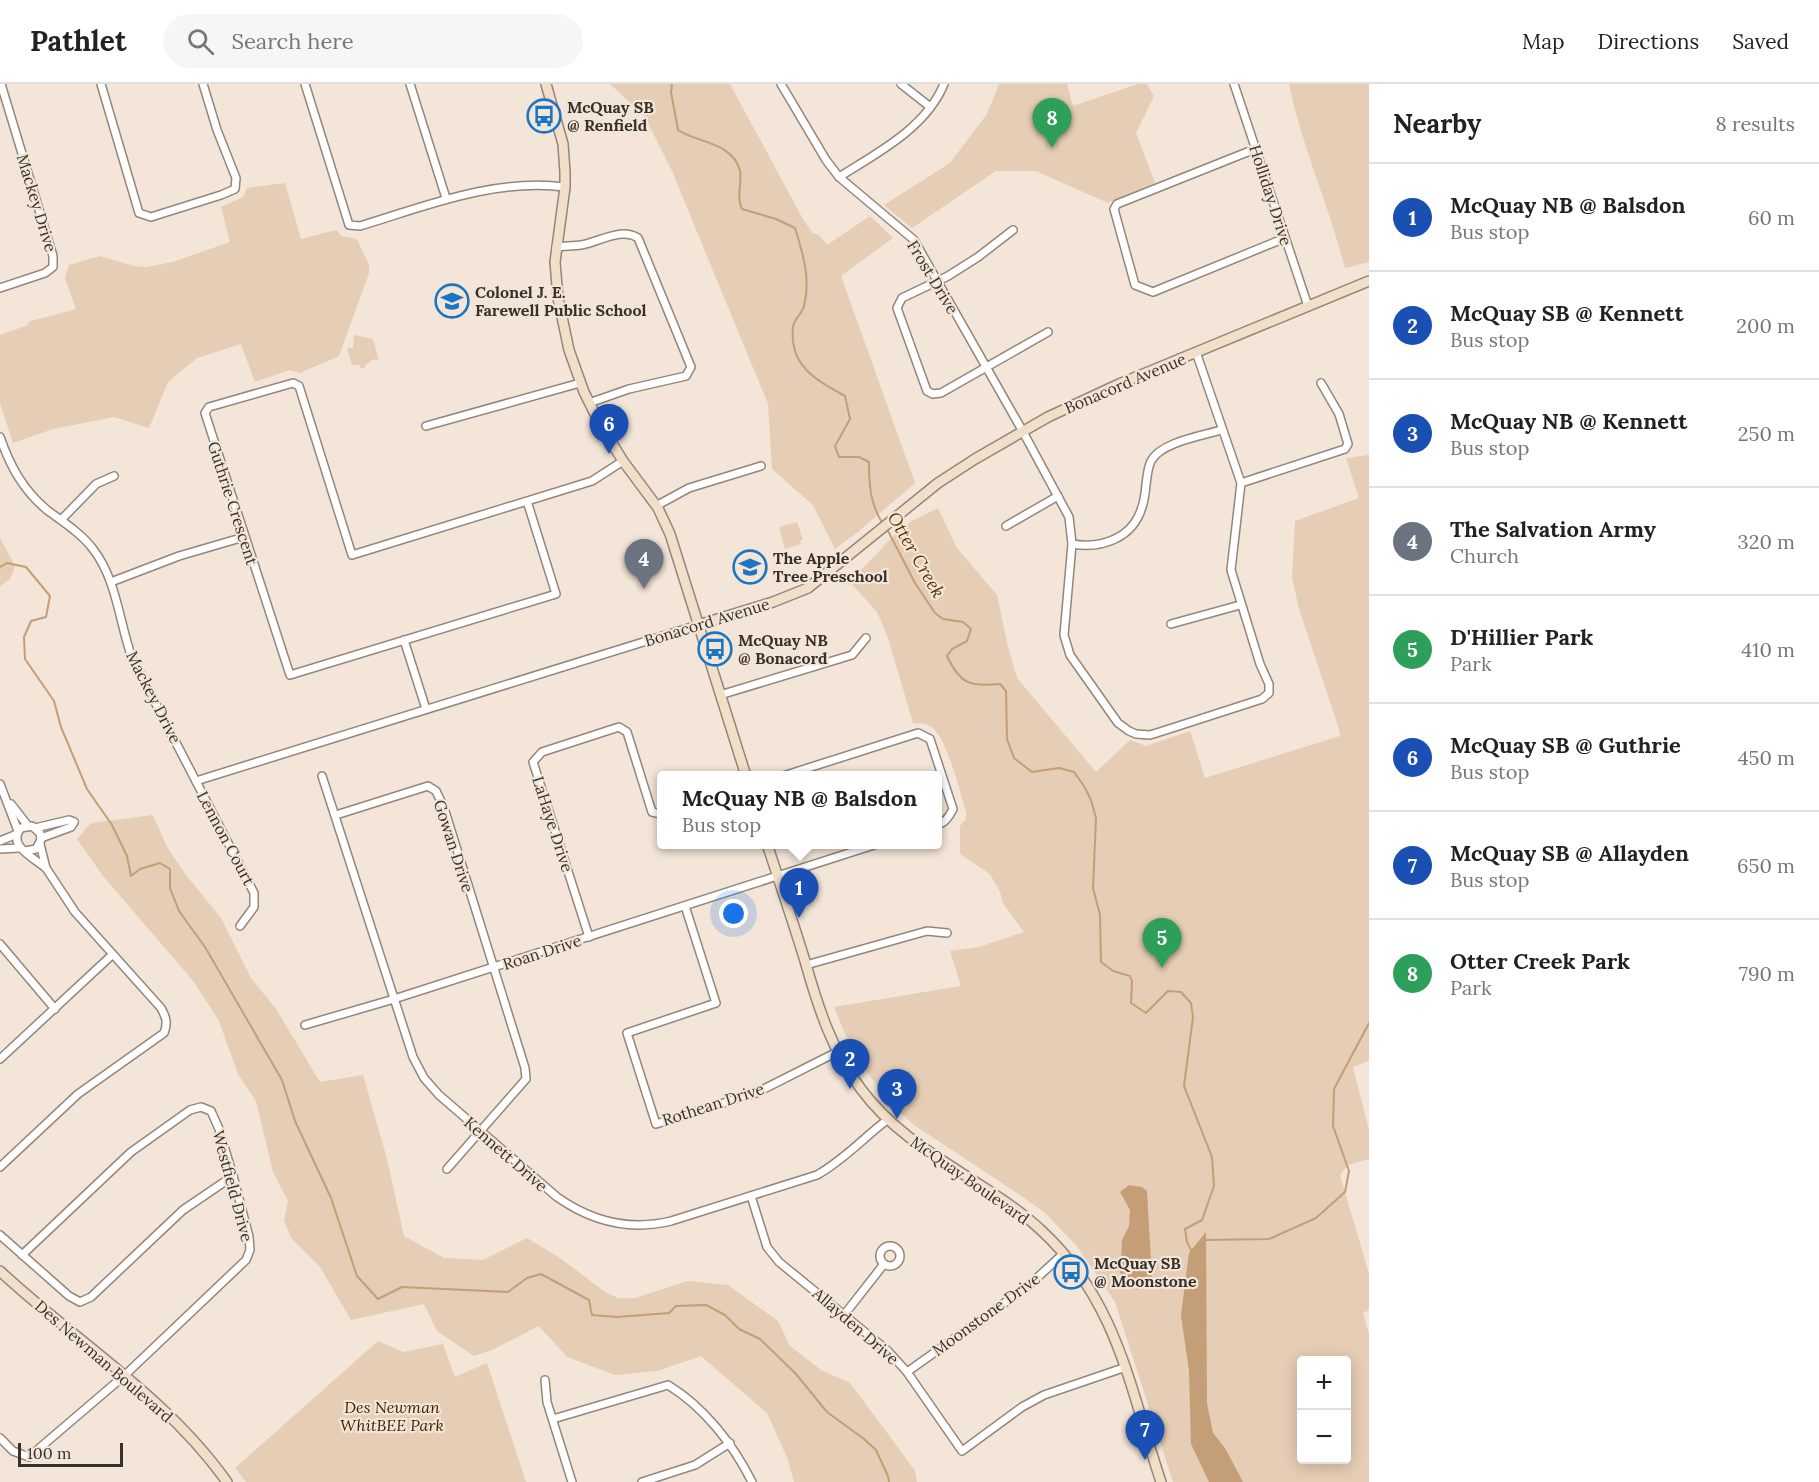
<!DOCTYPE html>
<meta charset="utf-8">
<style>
body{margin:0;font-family:Lora,serif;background:#f6f6f6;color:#222}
.controls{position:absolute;right:18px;bottom:18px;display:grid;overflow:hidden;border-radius:6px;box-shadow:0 3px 15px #0003}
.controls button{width:54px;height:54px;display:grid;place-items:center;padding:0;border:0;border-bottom:2px solid #e0e0e0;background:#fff;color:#222;font:30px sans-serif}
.scale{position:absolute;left:18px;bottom:15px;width:105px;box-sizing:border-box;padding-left:6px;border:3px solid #36312b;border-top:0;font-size:16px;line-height:21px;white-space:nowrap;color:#36312b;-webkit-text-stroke:4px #f3e5d7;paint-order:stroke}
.you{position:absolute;left:734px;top:830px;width:21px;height:21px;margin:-15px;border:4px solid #fff;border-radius:50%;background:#1a73e8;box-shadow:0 0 0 9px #1a73e833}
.badge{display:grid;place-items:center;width:39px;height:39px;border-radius:50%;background:#1c75c2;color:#fff;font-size:20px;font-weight:700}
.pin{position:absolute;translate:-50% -50px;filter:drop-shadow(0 2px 3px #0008)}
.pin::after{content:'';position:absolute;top:32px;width:21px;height:18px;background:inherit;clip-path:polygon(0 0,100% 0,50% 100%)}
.popup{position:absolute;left:657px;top:687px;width:285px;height:78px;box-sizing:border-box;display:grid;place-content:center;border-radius:6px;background:#fff;filter:drop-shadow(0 2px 4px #0005);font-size:20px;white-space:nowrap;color:#767676}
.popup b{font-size:22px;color:#222}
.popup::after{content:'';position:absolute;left:50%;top:100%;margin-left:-12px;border:12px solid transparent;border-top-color:#fff}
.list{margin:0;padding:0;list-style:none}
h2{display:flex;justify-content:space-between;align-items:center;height:78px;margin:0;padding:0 24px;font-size:26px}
h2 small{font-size:20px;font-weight:400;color:#767676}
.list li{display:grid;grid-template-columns:39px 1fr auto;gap:18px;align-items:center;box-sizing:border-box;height:108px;padding:0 24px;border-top:2px solid #e0e0e0}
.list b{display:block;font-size:22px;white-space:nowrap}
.list p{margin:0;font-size:20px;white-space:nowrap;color:#767676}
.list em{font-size:20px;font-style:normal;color:#767676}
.icon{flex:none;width:33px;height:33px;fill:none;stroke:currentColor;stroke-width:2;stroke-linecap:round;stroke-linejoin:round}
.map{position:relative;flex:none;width:1369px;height:1398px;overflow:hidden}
header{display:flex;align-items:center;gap:36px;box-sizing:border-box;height:84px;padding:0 30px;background:#fff;border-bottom:2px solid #e0e0e0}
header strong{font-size:28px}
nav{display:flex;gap:33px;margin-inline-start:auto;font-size:21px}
.search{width:420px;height:54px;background:#f6f6f6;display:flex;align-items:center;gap:15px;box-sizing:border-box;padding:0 21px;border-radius:33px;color:#767676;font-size:22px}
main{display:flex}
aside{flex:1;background:#fff}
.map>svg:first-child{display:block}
.green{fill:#e6cdb5;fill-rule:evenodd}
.water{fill:#c49e77}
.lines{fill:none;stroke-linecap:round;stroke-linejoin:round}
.stream{stroke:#c49e77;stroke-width:2}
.street-casing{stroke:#93867a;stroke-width:10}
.secondary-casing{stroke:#93867a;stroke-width:12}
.street{stroke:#fff;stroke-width:7}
.secondary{stroke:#f2dfca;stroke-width:9}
.labels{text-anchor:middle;stroke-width:4.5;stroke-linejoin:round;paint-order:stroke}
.poi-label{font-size:16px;font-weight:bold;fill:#36312b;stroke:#f3e5d7;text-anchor:start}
.street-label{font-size:16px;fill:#36312b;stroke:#f3e5d7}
.park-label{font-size:16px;font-style:italic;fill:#3d2303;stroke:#f3e5d7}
.water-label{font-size:18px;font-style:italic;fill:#5e3807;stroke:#f3e5d7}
</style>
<header>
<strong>Pathlet</strong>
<div class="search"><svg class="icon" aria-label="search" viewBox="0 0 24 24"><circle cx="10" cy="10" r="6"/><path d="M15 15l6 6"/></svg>Search here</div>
<nav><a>Map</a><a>Directions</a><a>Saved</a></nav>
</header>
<main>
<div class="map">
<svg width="1369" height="1398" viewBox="0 0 1369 1398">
<rect width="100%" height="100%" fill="#f3e5d7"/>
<!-- green -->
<g class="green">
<polygon points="610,0 730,0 804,137 813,149 819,151 827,161 870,132 893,154 841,192 915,399 859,447 835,465 813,421 772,385 768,320 672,87 645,33"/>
<polygon points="999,0 1067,0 1073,22 1138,0 1147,0 1154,12 1136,49 1155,99 1108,119 1036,87 996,87 912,144 884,121 950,79 987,30"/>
<path d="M1289,0H1369V178L1345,184C1329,122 1302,63 1289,0Z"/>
<polygon points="285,99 301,155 336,146 341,152 357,155 369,181 369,189 339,272 300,289 290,286 255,298 241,260 197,274 168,298 149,344 114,333 53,345 13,359 0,319 0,251 28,241 28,238 76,225 65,194 69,181 100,172 134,182 146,183 173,178 230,158 221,123 243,113 247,104"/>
<polygon points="354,251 373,255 379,277 374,275 365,281 365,284 360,284 359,281 352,281 347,264 353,264"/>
<path d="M1369,371V977L1353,983L1369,1046V1075L1348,1081L1340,1091L1369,1190V1226L1363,1229L1369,1250V1398H1173L1115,1218L1095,1188L1076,1161L1044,1128L1014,1107L914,1041L889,1018L859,977L845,950L834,923L961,902L950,867L979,863L1024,848L1003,819L1000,808L990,790L960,770V742L966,735V728C960,709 946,647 928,641C924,639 918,640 913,639L888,554L877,528L850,498L898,447L912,437L938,424L957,464L997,511L1008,563L1017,594L1096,688L1130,656L1146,662L1190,647L1205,694L1340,652L1339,645L1299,525L1292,493L1295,437L1359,414L1346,374ZM1302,1276H1346V1376H1302Z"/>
<polygon points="797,438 803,456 800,457 801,460 785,465 779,443"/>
<polygon points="0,454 15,482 10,495 0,502"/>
<polygon points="153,731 167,763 186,791 221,834 251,894 276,925 320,998 363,991 387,1075 404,1152 444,1174 483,1176 527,1154 560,1174 605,1208 618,1214 635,1214 688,1197 728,1201 778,1237 790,1262 821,1286 850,1299 905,1373 915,1387 917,1398 794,1398 788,1376 767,1329 701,1272 657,1287 615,1291 567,1273 539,1242 492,1266 474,1272 437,1247 424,1220 351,1236 320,1183 291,1154 284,1136 288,1117 273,1088 256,1017 238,990 219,937 194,898 103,792 77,755 91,739"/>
<polygon points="378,1257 403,1268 443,1260 455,1293 487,1279 526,1398 246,1398 235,1384"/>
</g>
<!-- water -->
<g class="water">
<polygon points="1129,1101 1142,1103 1147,1107 1152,1194 1148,1201 1137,1206 1136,1202 1123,1203 1113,1197 1120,1195 1122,1156 1129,1142 1130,1126 1120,1108"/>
<polygon points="1206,1148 1207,1319 1213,1349 1225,1364 1243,1398 1209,1398 1191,1360 1189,1287 1181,1231 1189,1169"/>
</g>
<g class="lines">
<!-- stream -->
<g class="stream">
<path d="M672,0L671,8L678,46C697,59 733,58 740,87C742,101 736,111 742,125L776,135L795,144C803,170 811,195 804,222C802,230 794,235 793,243C789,282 816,296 845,312L850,335L835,362L839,373H859L869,378C869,401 870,420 883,440"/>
<path d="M887,445L915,499L935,529L943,535L963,538L971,545L967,557L952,565L947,572C960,600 970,603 1000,600L1006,607L1007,655L1014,674L1032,688L1059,684L1074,688L1084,702L1091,716L1096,734L1093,804L1100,831L1101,878L1113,887L1130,892L1132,897L1131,919L1146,929L1168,907L1181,908L1191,919L1193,933L1184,1002L1212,1073L1214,1102L1202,1136L1185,1145L1187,1158L1191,1166"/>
<polyline points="0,483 7,479 26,483 50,512 46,533 31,537 24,553 25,575 54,617 61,643 87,705 112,741 127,772 131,792 140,785 160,779 170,785 170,804 179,827 205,863 282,996 295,1037 331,1114 357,1192 378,1215 402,1203 508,1208 527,1194 541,1190 589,1216 592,1231 617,1233 669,1229 676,1222 706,1221 725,1231 739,1245 760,1255 796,1290 827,1328 864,1355 876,1366 888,1392 889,1398"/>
<polyline points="1206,1156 1269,1155 1316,1134 1345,1108 1349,1087 1333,1042 1334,1005 1369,939"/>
</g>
<!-- street casing -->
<g class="street-casing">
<g id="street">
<polyline points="101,0 139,129 151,133 221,111 235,105 236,94 217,46 203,0"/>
<path d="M305,0L349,141L360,142C426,122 494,94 565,103"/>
<polyline points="410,0 446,114"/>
<polyline points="781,0 826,76 839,93 914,156 1022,346 1069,433 1072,460 1064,551 1070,571 1118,639 1129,647 1136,650 1150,651 1166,646 1262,615 1269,609 1269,600 1260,580 1231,486 1241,399 1196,268"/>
<polyline points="901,0 929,22"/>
<polyline points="1234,0 1308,222"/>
<polyline points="1255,65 1117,120 1114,125 1135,201 1153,208 1285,154"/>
<path d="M839,93C877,69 926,44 944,0"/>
<polyline points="1013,146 978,173 948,192 902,214 897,224 927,307 933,310 941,309 1048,248"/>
<path d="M556,163C564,162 573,162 581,161C599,158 621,143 638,154L691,283L686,292L629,305L589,319"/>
<polyline points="0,204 45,189 53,183 53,172 1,0"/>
<polyline points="426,342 580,299"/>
<path d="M0,353C10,382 23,406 47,426C63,438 81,449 93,465C117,496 119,538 132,574L254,809V823L240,842"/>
<polyline points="1241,399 1345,365 1348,360 1339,330 1321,299"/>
<polyline points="527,417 556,510 290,591 205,329 209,323 293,299 299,302 352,471 592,397 623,377"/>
<polyline points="656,422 689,404 761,382"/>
<polyline points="62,435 96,400 114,392"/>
<polyline points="1006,442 1058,412"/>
<path d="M1072,460C1102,465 1133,454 1142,423C1147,410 1145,389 1151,377C1161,358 1202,352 1221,346"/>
<polyline points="111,498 179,472 244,453"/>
<polyline points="1171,540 1240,521"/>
<polyline points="404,556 426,625"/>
<polyline points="720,611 852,571 866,554"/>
<path d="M322,692L413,973L424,994L439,1011L557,1113C591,1137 630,1147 671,1137L817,1091C845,1075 862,1055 887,1036"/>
<path d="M783,692L918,649L930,655L953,725C949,733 945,739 937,741"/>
<polyline points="196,697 698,541"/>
<polyline points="0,700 18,747"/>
<polyline points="11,720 28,742"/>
<polyline points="336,731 428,702 436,707 444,724 525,984 526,995 447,1085"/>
<polyline points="35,744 69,736 74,738"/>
<polyline points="41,754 71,743 74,738"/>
<polyline points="0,757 17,750"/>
<polyline points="0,765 19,764"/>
<path d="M25,767L36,765L41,756L40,749L32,742L21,744C6,761 34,774 46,784"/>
<polyline points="685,822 716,919 627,949 656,1040 756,1009 837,968"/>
<polyline points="589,853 533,678 542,668 619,643 627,648 652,728 661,730"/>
<polyline points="0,860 55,925"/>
<polyline points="806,881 927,847 947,849"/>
<polyline points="305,941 394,915 877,760"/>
<polyline points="0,975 112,871"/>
<path d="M0,1083L78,1010L164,949C168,939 166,933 161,924L75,828L46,784L40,760"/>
<polyline points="751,1112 767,1163 779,1178 888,1267 907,1288 962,1367 1022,1323 1044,1311 1126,1283"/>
<polyline points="0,1151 69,1212 80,1218 91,1213 183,1126 233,1092"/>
<circle cx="890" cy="1172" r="10"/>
<polyline points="844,1231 884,1180"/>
<polyline points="907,1288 1027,1203 1063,1170"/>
<polyline points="545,1296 547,1318 572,1398"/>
<path d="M553,1335L668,1301C704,1323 733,1360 752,1398"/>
<polyline points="0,1354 13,1367 29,1373 125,1291 246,1176 250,1166 249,1153 233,1092 219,1045 211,1027 201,1023 190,1026 131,1068 22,1171"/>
<polyline points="642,1398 695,1381 730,1359"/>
</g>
</g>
<!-- secondary casing -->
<g class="secondary-casing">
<g id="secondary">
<polyline points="546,0 563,60 565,88 565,103 555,178 558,214 569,266 584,308 600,340 623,377 658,424 670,450 746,692"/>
<polyline points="698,541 773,518 808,504 938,399 975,375 1048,333 1119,300 1369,197"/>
<path d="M767,760C780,799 793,838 805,877C818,923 832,967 861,1005C909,1070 985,1094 1042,1147C1118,1218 1130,1305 1161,1398"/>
<path d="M0,1187C75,1257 167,1313 227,1398"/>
</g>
</g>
<!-- street -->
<use href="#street" class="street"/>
<!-- secondary -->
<use href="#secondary" class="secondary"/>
</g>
<!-- icons -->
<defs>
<g id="bus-ring" transform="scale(1.725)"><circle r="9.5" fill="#f3e5d7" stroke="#1c75c2" stroke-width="1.5"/><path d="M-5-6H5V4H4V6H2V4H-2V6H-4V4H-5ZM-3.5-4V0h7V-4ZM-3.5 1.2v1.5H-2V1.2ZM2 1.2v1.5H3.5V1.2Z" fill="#1c75c2"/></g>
<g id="school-ring" transform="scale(1.725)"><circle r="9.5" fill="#f3e5d7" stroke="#1c75c2" stroke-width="1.5"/><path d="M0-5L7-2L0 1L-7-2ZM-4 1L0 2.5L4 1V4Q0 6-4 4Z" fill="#1c75c2"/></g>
</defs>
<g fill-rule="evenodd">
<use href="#bus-ring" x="544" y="32"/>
<use href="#school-ring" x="452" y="217"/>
<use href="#school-ring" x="750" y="483"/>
<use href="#bus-ring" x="715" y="565"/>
<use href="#bus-ring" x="1071" y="1188"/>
</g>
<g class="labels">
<!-- poi labels -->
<g class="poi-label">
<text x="567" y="29">McQuay SB<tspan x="567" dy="18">@ Renfield</tspan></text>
<text x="475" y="214">Colonel J. E.<tspan x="475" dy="18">Farewell Public School</tspan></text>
<text x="773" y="480">The Apple<tspan x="773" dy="18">Tree Preschool</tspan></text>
<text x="738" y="562">McQuay NB<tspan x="738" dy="18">@ Bonacord</tspan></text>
<text x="1094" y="1185">McQuay SB<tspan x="1094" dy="18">@ Moonstone</tspan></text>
</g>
<!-- street labels -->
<g class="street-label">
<text transform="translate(1271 111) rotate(72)" y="6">Holliday Drive</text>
<text transform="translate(37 119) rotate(73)" y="6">Mackey Drive</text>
<text transform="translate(933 193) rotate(59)" y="6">Frost Drive</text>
<text transform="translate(1125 299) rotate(-23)" y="6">Bonacord Avenue</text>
<text transform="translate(233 419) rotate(72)" y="6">Guthrie Crescent</text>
<text transform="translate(707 538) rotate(-17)" y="6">Bonacord Avenue</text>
<text transform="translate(154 613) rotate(63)" y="6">Mackey Drive</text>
<text transform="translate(553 740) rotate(72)" y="6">LaHaye Drive</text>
<text transform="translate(226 754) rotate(62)" y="6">Lennon Court</text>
<text transform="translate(454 762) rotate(72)" y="6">Gowan Drive</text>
<text transform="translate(542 868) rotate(-18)" y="6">Roan Drive</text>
<text transform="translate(713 1020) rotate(-18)" y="6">Rothean Drive</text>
<text transform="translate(506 1070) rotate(41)" y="6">Kennett Drive</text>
<text transform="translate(970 1096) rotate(35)" y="6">McQuay Boulevard</text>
<text transform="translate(233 1102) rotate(75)" y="6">Westfield Drive</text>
<text transform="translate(986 1230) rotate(-36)" y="6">Moonstone Drive</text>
<text transform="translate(856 1242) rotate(41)" y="6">Allayden Drive</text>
<text transform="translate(104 1277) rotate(41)" y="6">Des Newman Boulevard</text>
</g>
<!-- park labels -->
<g class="park-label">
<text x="392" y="1329">Des Newman<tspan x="392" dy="18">WhitBEE Park</tspan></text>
</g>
<!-- water labels -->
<g class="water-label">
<text transform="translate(916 471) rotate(60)" y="6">Otter Creek</text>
</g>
</g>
</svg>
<div class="controls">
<button>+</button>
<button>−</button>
</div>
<div class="scale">100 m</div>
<div class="you"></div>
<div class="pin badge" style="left:799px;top:834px;background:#1a4fb4">1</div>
<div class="popup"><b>McQuay NB @ Balsdon</b>Bus stop</div>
<div class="pin badge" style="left:850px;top:1005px;background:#1a4fb4">2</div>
<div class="pin badge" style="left:897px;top:1035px;background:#1a4fb4">3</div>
<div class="pin badge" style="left:644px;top:505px;background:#6b7280">4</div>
<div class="pin badge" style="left:1162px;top:884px;background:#2e9e5b">5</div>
<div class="pin badge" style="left:609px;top:370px;background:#1a4fb4">6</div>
<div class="pin badge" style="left:1145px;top:1376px;background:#1a4fb4">7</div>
<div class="pin badge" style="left:1052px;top:64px;background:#2e9e5b">8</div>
</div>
<aside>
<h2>Nearby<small>8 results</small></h2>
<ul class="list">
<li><span class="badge" style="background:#1a4fb4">1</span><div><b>McQuay NB @ Balsdon</b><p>Bus stop</p></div><em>60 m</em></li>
<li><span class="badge" style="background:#1a4fb4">2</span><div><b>McQuay SB @ Kennett</b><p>Bus stop</p></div><em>200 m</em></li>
<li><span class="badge" style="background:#1a4fb4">3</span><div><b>McQuay NB @ Kennett</b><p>Bus stop</p></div><em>250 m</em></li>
<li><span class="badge" style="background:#6b7280">4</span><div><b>The Salvation Army</b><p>Church</p></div><em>320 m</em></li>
<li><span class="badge" style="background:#2e9e5b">5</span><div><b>D'Hillier Park</b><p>Park</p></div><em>410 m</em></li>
<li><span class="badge" style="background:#1a4fb4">6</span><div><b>McQuay SB @ Guthrie</b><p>Bus stop</p></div><em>450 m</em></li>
<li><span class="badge" style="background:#1a4fb4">7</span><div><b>McQuay SB @ Allayden</b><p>Bus stop</p></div><em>650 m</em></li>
<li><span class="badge" style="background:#2e9e5b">8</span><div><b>Otter Creek Park</b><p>Park</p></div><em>790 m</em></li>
</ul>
</aside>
</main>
